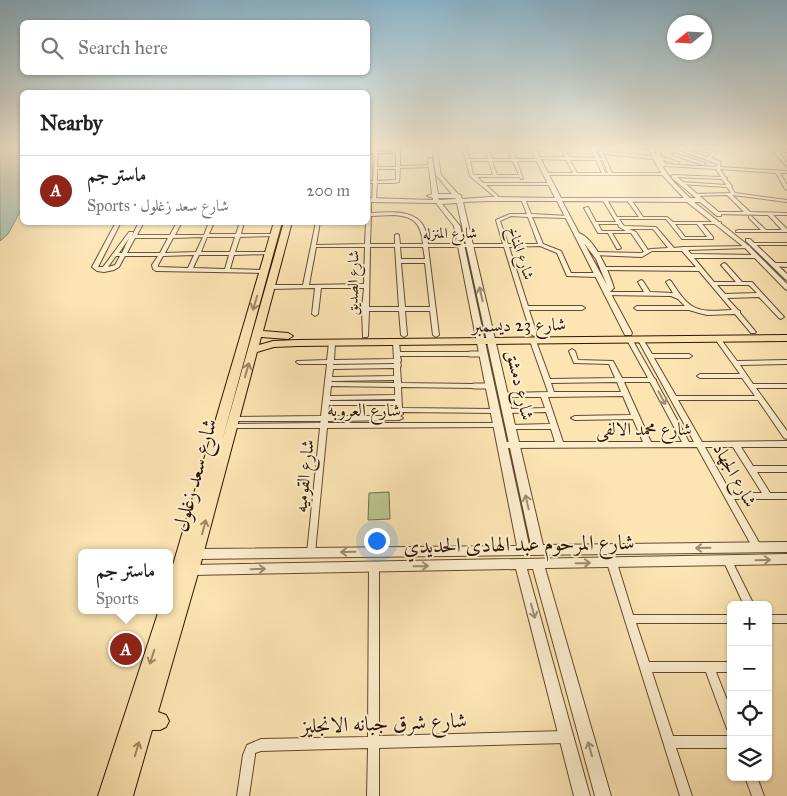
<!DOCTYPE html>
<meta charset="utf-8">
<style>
body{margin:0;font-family:"IM FELL Great Primer",Amiri,serif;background:#f2f2f2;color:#222}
.controls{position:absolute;right:15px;bottom:15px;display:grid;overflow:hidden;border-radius:8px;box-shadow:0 1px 4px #0004}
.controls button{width:45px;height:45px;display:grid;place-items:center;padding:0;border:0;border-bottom:1px solid #e0e0e0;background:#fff;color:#222;font:25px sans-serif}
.compass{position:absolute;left:667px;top:15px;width:45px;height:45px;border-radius:50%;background:#fff;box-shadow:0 1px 4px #0004;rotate:252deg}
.you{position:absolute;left:376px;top:540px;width:18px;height:18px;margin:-12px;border:4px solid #fff;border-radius:50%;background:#1a73e8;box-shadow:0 0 0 8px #1a73e833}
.badge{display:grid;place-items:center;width:32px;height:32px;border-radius:50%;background:#8f2418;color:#fff;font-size:16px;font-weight:700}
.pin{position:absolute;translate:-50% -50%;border:2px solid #fff;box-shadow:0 1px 5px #0006}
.popup{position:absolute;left:78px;top:549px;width:95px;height:65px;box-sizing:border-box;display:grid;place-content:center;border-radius:8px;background:#fff;filter:drop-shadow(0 1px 4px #0005);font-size:16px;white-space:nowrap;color:#767676}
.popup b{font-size:19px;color:#222}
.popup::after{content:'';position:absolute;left:50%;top:100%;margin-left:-10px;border:10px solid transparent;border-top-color:#fff}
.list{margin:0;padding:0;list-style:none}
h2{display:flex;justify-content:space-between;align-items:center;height:65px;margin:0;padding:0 20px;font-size:21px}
h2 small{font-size:16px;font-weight:400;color:#767676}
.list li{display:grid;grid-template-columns:32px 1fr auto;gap:15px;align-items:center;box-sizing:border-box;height:70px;padding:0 20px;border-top:1px solid #e0e0e0}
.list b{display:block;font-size:19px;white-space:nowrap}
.list p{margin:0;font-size:16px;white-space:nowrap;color:#767676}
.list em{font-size:16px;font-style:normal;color:#767676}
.icon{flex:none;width:28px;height:28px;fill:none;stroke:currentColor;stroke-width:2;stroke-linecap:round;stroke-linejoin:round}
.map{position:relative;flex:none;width:787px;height:796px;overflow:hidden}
.search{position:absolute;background:#fff;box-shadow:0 1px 4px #0004;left:20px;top:20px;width:350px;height:55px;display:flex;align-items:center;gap:12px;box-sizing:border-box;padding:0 18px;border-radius:8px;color:#767676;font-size:19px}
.panel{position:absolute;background:#fff;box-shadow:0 1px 4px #0004;left:20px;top:90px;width:350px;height:135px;border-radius:8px}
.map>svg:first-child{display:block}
.green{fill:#b9c690;stroke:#746d48}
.water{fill:#9fbfaf;stroke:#727b69}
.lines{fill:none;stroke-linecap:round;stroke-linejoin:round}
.pedestrian-casing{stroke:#62482e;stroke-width:7}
.minor-casing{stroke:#62482e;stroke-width:2}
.tertiary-casing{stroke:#62482e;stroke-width:2}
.primary-casing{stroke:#2f1401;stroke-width:2}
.pedestrian{stroke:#fdeece;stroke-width:5}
.minor{fill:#fdeece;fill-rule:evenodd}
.tertiary{fill:#fdeece;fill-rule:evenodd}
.primary{fill:#fce5b3;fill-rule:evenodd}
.oneway{stroke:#a08c72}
.oneway2{stroke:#a08763}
.labels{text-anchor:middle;stroke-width:4;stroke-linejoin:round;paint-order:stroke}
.far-street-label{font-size:15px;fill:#2f1401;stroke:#fdeece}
.street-label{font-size:18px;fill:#2f1401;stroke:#fdeece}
.near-street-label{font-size:21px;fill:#2f1401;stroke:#fdeece}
</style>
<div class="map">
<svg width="787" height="796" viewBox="0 0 787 796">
<rect width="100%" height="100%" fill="#fce5b3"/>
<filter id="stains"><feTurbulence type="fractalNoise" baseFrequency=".004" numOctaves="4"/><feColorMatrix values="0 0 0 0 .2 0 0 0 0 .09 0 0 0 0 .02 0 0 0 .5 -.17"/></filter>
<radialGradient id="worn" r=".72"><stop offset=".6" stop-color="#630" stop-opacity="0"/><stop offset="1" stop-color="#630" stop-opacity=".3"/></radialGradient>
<!-- green -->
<polygon class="green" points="389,492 390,519 368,520 369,493"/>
<!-- water -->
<polygon class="water" points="0,146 22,146 22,208 8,234 0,241"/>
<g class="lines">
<!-- pedestrian casing -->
<g class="pedestrian-casing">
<g id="pedestrian">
<polyline points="470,354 483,354"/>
<polyline points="474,386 489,386"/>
</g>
</g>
<!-- minor casing -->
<g class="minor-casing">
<g id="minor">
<path d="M396,146H400V166L431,165L433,166L431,167L400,168L399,182L394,183H377L376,200L372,201L373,183H368V181H373L374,153H368V151H396ZM378,153H396V167H377ZM377,169H396V180L377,181Z"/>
<path d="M462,146H466L469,159H488L484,146H488L492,159H512L506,146H510L516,159H536L535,158L537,157H565L559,146H563L569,157L595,158L591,148L593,147L595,148L599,158H602L599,152L602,151L612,173H663L665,174L663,175H544V173H573L566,160L539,159L540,160L538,161H517L523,179H521L520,177H477L483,183H550L552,184L550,185H486L498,196V198H496L470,176ZM570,160H596L602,173H577ZM600,160H603L608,173H605ZM470,161H489L493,175H474L473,174ZM492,161H513L519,175H497Z"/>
<polygon points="618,146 636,146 654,149 652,150"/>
<path d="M671,146H683L716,151V153L711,158L721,162L720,167L787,171V173H780L787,185V190L785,189L776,173L720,169L725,177L727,178L726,179L732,186L731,187L735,193L787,200V202L732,195L750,212L787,213V215H773L787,229V232H736V231L738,230H761L749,218V216H751L766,230H782L768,215L714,214V213L716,212H744L727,195L694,196L692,195L694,194L731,193L727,187L681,184L679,183L681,182L726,185L722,179L673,177L671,176L673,175L721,177L716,169L664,166L662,165L664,164L716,167L718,164L679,150V148ZM682,148L712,153L708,157Z"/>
<polygon points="771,146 774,146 776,149 787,150 787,152 778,151 787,163 787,167 773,151"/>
<polygon points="674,153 705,163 706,164 703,165 673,155 672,154"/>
<polygon points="659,156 678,162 679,163 677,164 658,158 658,156"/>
<path d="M521,198L525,199L531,214L569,216V217L567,218L532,217L543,244L561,251L571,273H597L600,275L597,277L567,276L557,253L540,246L509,247L528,306H582L585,308L582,310H529L537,334L536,335L534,336L531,334L504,247H428L439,335L436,337L433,335L430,311H405L407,335L404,337L401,335L399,311H369L368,336L367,337H363L362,309L364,288H321L318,314L315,316L312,314L315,288L270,289L267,287L270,285H303L316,222H320L316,245L365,244L366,222H368V199L371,200V213C390,212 419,208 426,232C427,236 427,240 428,244H503L496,220L510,214H527L521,199ZM393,215C414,216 421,223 423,244H400L399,235L397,234L395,235V244H370L371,216ZM511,216L528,217L538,244H508L500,221ZM316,247H365L364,284L309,285ZM370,247H395L399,307H369ZM400,247H423L425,259H401ZM401,263H425L430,307H405Z"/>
<path d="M602,198H606L617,217H639L626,199L628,198H630L643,217H667L673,222H721V223L719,224H702L713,237V239H682L666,219H619L624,226L656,227L674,248L683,247H685L750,246V248H748L688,250L691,254L758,255V257L756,258H694L714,282H736L721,265L724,263L726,264L742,282H752L784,317L781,319L779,318L759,297L727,298L738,310L740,311V313L755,331L756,332L755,333H751L735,314L707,315L699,313L689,310H637L634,308L637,306H685L678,299L671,296L605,295L604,294L607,292H644L638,282L641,280L643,281L650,292L673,293L666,282L669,280L671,281C691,312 696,312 732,310L699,271L601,270L600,269L603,267H696L682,251H652L642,257L593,255V253L595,252L641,253L644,252L631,233H612L621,248L619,249H617L608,233H598L584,208L588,207L596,222H616L602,199ZM598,224H618L619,227L626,231H602ZM675,224H697L707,237H685ZM629,229H653L668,248L651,249L648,250L636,232ZM717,285H749L757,293L725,294Z"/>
<path d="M116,222H121L98,267H103L129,232H133V233L132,236L139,222H144L137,235H170L177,222H182L175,235H204L209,222H214L209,234H236L240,222H244L241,234H274L276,235L274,236L240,237L235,252H269L271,253L269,254L234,255L230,269L266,270V272L264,273L156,271L153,269L152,265L158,256H125L119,267L114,270L104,272L97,271L92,267ZM203,237L196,252L165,253L173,238ZM207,237H235L230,252H201ZM129,238L122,253H119ZM135,238H168L160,253H127ZM194,255L188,268L158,267V265L163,256ZM199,255H229L225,269L193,268ZM116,256H120L115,265L108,267Z"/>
<polygon points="751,243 787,243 787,245 753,245 751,244"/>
<polygon points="774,263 787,263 787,267 772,266 771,265"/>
<path d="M718,337L720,338L737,361L787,360V364L740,365L753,384H787V388H756L787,431V439L784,438L758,400H678L702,442L787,441V447H741L753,466H787V472H757L770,493H787V499H734L760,544L761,547L760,550L757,551L754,550L697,447L502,448L499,447L498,445L499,443L502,442H555L551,429H510L506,427L510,425L550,424L546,412L507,413L503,411L507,409L545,408L541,397H503L500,395L503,393L548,392L530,341L533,339L536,341L550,379L615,378L609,364L574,363L569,351L572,349L575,351L578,360L613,361L622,378H648L627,340L628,339H632L654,378L656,380V381L689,442H694L638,340L639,339H643L652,354H689L692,356L689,358H654L676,396H755L742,378H700L697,376L700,374H740L715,339ZM617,382L621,392H554L551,383ZM624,382H650L682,442H651ZM623,396L631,415L575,416L571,418L575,420L633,419L643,442H563L548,397ZM705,447H733L762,493H731Z"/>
<path d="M396,340L399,342L400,352H470L473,354L470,356H400L401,361L400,362L401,366L400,367L401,383L474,384L477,386L474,388L401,387L402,408L494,409L498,411L496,413L402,412L403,414L400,416L403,418L399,420L328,421V423H497L501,425L497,427L327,428L315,553L314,556L311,557L308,556L307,553L320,428H232L228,426L232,424L320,423L321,421H234L230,419L234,417L321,416L327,364H299L296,362L297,361L327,360L329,343L332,341L335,343L334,360L394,359L393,342ZM394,363V364L333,365V364ZM394,368V376L332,377L333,369ZM394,380V383L331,382L332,381ZM331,386L395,387V395L330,396ZM395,399V401H330V400ZM329,405H395L396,416H328Z"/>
<polygon points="727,556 730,557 754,605 744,605 723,560 724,557"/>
<polygon points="612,559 615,560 617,563 633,615 731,615 731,623 636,623 649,662 731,662 731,672 716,672 731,710 731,730 727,729 706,672 652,672 673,736 731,736 731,748 676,748 692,796 680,796 607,563 609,560"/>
<polygon points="374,562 377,563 379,566 379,736 566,731 570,733 572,737 570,741 566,743 379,748 379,796 367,796 368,748 261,751 255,753 255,755 249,796 237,796 243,755 247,745 261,739 368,737 369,566 371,563"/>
<rect x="768" y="615" width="19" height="8"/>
<polygon points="745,777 757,777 764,796 752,796"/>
</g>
</g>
<!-- tertiary casing -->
<g class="tertiary-casing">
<g id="tertiary">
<path d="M432,146H436L441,175L458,194L461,195L462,199L490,197L555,198L529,146H534L561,198H684L663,176L653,159L606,154L589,146H596L607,152L652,156L649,146H653L656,155V146H660L661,157L666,165L662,166L658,158C665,174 678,187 690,198H696L672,178V176H676L721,214V216H717L700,202H694L749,246L787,284V290L785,289L745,248L687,202L562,201L579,233C595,239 609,272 614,288L610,292L632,333L631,335H625L557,201H490L463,202L543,545L787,542V552L197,559L193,557L191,554L193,551L197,549L517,546L454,226L436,203L368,202V198L433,200V198L427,196L432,194L428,159L430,158L432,159L438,194H452L436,175ZM438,198H455L456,199L439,200ZM457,203L531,545H529L460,226L442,204ZM584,243L596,259L607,285Z"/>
<polygon points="746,239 750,239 787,274 787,280 785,279 746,241"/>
<polygon points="787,554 787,564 545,568 611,796 595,796 533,569 527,569 590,796 574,796 516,569 192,575 188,573 186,570 188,567 192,565"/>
</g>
</g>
<!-- primary casing -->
<g class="primary-casing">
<polygon id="primary" points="274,222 282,222 222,441 284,222 292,222 263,331 288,333 293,336 288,339 261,337 259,345 273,341 298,340 787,335 787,341 298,346 274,347 257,352 199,570 158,712 166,715 169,721 166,727 160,730 152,730 133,796 98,796 159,610 170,610 170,575"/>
</g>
<!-- pedestrian -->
<use href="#pedestrian" class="pedestrian"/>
<!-- minor -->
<use href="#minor" class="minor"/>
<!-- tertiary -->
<use href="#tertiary" class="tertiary"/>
<!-- primary -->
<use href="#primary" class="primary"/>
</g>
<!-- one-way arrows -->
<defs><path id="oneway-shaft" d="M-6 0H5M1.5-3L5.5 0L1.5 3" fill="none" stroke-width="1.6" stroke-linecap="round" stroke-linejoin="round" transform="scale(1.25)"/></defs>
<g class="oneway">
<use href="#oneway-shaft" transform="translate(481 294) rotate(-103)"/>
<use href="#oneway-shaft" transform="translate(662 398) rotate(62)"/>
<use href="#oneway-shaft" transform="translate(527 502) rotate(-103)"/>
<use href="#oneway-shaft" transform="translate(703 548) rotate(179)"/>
<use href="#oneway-shaft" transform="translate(348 552) rotate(179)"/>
<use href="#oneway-shaft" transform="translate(763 560) rotate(-1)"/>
<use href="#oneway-shaft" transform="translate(583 563) rotate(-1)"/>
<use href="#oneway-shaft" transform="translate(421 566) rotate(-1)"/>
<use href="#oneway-shaft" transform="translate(258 569) rotate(-1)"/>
<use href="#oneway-shaft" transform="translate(533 611) rotate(75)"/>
<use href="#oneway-shaft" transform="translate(590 749) rotate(-106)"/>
</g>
<g class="oneway2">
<use href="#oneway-shaft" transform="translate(255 303) rotate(107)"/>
<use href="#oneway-shaft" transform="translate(247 370) rotate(-74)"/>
<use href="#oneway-shaft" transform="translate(204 527) rotate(-75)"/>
<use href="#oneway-shaft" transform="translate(152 657) rotate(108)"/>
<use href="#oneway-shaft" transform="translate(137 749) rotate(-73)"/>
</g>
<!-- sky -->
<linearGradient id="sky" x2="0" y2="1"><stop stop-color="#8bb8d1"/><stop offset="0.57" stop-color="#fef3dd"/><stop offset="1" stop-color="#fef3dd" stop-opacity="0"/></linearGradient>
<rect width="787" height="258" fill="url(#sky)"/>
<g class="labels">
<!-- far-street labels -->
<g class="far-street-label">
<text x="450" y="238">شارع المنزله</text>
<text transform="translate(521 253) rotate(72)" y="5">شارع المناخ</text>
<text transform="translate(353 283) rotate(-89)" y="5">شارع الصديق</text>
</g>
<!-- street labels -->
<g class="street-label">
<text transform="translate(519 325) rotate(-1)" y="6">شارع 23 ديسمبر</text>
<text transform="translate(520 385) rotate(77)" y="6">شارع دمشق</text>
<text x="364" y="416">شارع العروبه</text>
<text x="644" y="435">شارع محمد الالفى</text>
<text transform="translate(735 475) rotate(61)" y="6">شارع الجهاد</text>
<text transform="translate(304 476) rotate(-84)" y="6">شارع القوميه</text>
</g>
<!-- near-street labels -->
<g class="near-street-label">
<text transform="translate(195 475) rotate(-75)" y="7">شارع سعد زغلول</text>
<text transform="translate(519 544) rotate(-1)" y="7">شارع المرحوم عبد الهادى الحديدي</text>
<text transform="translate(384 723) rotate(-2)" y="7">شارع شرق جبانه الانجليز</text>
</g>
</g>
<rect width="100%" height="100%" filter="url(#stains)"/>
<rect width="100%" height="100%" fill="url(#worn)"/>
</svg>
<div class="controls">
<button>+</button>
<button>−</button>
<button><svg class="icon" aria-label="locate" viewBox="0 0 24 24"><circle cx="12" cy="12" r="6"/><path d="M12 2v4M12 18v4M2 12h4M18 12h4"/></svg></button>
<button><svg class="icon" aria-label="layers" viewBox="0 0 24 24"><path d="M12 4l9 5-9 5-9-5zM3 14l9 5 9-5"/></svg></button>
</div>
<svg class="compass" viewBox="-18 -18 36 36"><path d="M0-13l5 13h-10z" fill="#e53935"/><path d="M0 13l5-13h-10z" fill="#767676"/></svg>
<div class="you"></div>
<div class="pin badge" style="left:126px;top:649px">A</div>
<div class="popup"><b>ماستر جم</b>Sports</div>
<div class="search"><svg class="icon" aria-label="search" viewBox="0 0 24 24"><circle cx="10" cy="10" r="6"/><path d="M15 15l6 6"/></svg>Search here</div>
<section class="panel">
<h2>Nearby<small></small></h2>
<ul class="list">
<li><span class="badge">A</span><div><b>ماستر جم</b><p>Sports · شارع سعد زغلول</p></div><em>200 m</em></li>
</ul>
</section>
</div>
